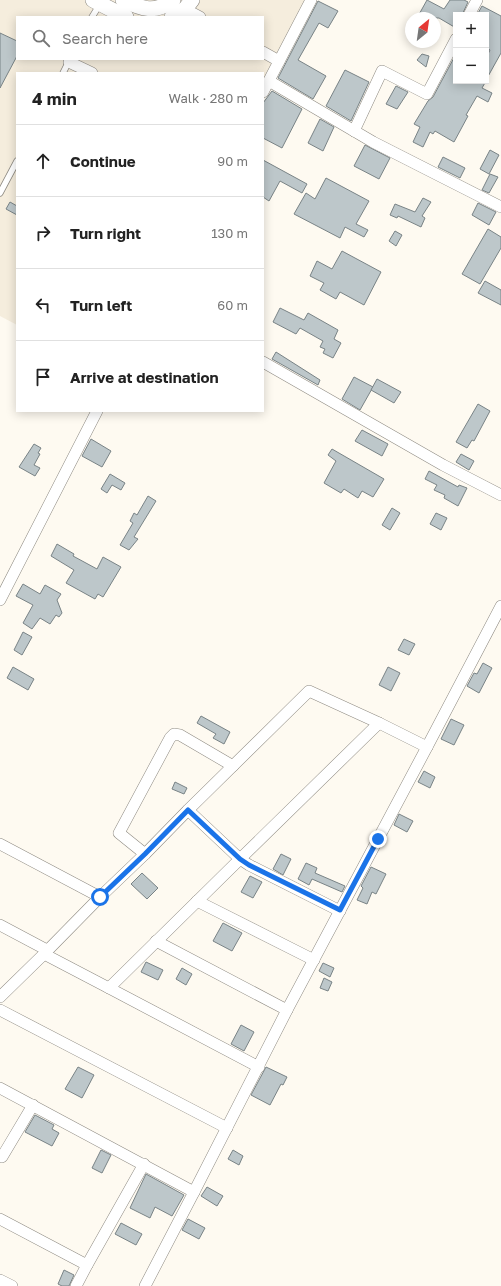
<!DOCTYPE html>
<meta charset="utf-8">
<style>
body{margin:0;font-family:"Golos Text",sans-serif;background:#f2f2f2;color:#222}
.controls{position:absolute;right:12px;top:12px;display:grid;overflow:hidden;border-radius:0px;box-shadow:0 2px 10px #0003}
.controls button{width:36px;height:36px;display:grid;place-items:center;padding:0;border:0;border-bottom:1px solid #e0e0e0;background:#fff;color:#222;font:20px sans-serif}
.compass{position:absolute;left:405px;top:12px;width:36px;height:36px;border-radius:50%;background:#fff;box-shadow:0 2px 10px #0003;rotate:29deg}
.stop{position:absolute;width:12px;height:12px;margin:-9px;border:3px solid #1a73e8;border-radius:50%;background:#fff}
.stop.end{background:#1a73e8;border-color:#fff;box-shadow:0 1px 4px #0008}
.list{margin:0;padding:0;list-style:none}
h2{display:flex;justify-content:space-between;align-items:center;height:52px;margin:0;padding:0 16px;font-size:17px}
h2 small{font-size:13px;font-weight:400;color:#767676}
.list li{display:grid;grid-template-columns:26px 1fr auto;gap:12px;align-items:center;box-sizing:border-box;height:72px;padding:0 16px;border-top:1px solid #e0e0e0}
.list b{display:block;font-size:15px;white-space:nowrap}
.list em{font-size:13px;font-style:normal;color:#767676}
.icon{flex:none;width:22px;height:22px;fill:none;stroke:currentColor;stroke-width:2;stroke-linecap:round;stroke-linejoin:round}
.map{position:relative;flex:none;width:501px;height:1286px;overflow:hidden}
.search{position:absolute;background:#fff;box-shadow:0 2px 10px #0003;left:16px;top:16px;width:248px;height:44px;display:flex;align-items:center;gap:10px;box-sizing:border-box;padding:0 14px;border-radius:0px;color:#767676;font-size:15px}
.panel{position:absolute;background:#fff;box-shadow:0 2px 10px #0003;left:16px;top:72px;width:248px;height:340px;border-radius:0px}
.map>svg:first-child{display:block}
.built{fill:#f5eddd;fill-rule:evenodd}
.building{fill:#bdc7ca;stroke:#798386}
.lines{fill:none;stroke-linecap:round;stroke-linejoin:round}
.service-casing{stroke:#8e8a82;stroke-width:7}
.minor-casing{stroke:#8e8a82;stroke-width:12}
.secondary-casing{stroke:#8e8a82;stroke-width:16}
.service{stroke:#fff;stroke-width:5.5}
.minor{stroke:#fff;stroke-width:11}
.secondary{stroke:#fff;stroke-width:15}
.route{stroke:#1a73e8;stroke-width:5}
</style>
<div class="map">
<svg width="501" height="1286" viewBox="0 0 501 1286">
<rect width="100%" height="100%" fill="#fefaf1"/>
<!-- built -->
<path class="built" d="M0,0H311L263,92V73H17V325L0,316ZM17,17H263V59H17Z"/>
<!-- building -->
<g class="building">
<polygon points="427,0 444,9 450,0 464,0 468,2 462,15 456,15 456,28 439,18 417,18"/>
<polygon points="318,1 338,11 328,28 319,23 298,60 326,76 313,99 278,78"/>
<polygon points="482,6 501,16 501,53 486,80 486,58 490,50 486,47 486,15 477,15"/>
<polygon points="0,33 17,41 17,56 0,88"/>
<polygon points="422,54 429,56 426,67 417,60"/>
<polygon points="456,54 456,81 486,81 482,88 492,93 488,102 477,96 466,115 468,116 454,142 435,131 433,134 430,132 423,147 413,142 420,127 414,124 428,101 433,97"/>
<polygon points="345,70 369,82 351,121 326,106"/>
<polygon points="396,86 408,92 397,109 386,104"/>
<polygon points="272,91 302,109 282,148 263,138 263,103"/>
<polygon points="320,119 334,127 323,151 308,143"/>
<polygon points="365,145 390,158 379,179 354,166"/>
<polygon points="490,150 499,155 489,174 480,169"/>
<polygon points="443,157 465,168 460,178 438,167"/>
<polygon points="263,160 307,184 302,193 280,181 269,201 263,197"/>
<polygon points="490,174 498,177 489,193 482,190"/>
<polygon points="326,178 369,201 356,224 368,230 364,237 345,227 340,238 294,214 306,193 315,199"/>
<polygon points="423,198 431,202 422,216 425,218 421,227 398,216 397,218 390,215 395,204 415,212"/>
<polygon points="10,202 17,206 17,215 6,209"/>
<polygon points="478,203 496,212 489,225 472,215"/>
<polygon points="488,229 501,237 501,248 480,284 462,274"/>
<polygon points="395,231 402,235 396,246 389,241"/>
<polygon points="342,251 381,272 364,305 340,292 336,299 320,290 324,283 310,276 317,261 332,269"/>
<polygon points="485,281 501,290 501,305 478,293"/>
<polygon points="280,308 304,320 308,313 338,330 334,339 341,343 333,358 323,353 325,349 320,347 323,341 300,328 296,334 273,322"/>
<polygon points="276,352 320,380 318,385 272,359"/>
<polygon points="354,377 373,387 360,410 342,399"/>
<polygon points="377,379 401,392 394,403 371,390"/>
<polygon points="478,404 490,411 474,441 472,440 467,448 456,442"/>
<polygon points="362,430 388,444 382,456 355,441"/>
<polygon points="91,439 111,451 102,467 82,456"/>
<polygon points="34,444 41,448 38,453 40,454 34,465 40,468 35,476 19,467"/>
<polygon points="332,449 384,479 373,497 362,491 358,498 344,489 341,493 324,483 336,461 328,455"/>
<polygon points="461,454 474,461 469,470 456,462"/>
<polygon points="429,471 458,487 459,485 467,488 458,506 444,498 445,495 434,490 437,485 425,479"/>
<polygon points="110,474 125,483 121,490 112,485 107,493 101,489"/>
<polygon points="148,496 156,501 134,537 138,539 129,550 120,545 133,523 130,521 134,513 137,515"/>
<polygon points="392,508 400,513 390,530 382,525"/>
<polygon points="436,513 447,518 441,530 430,524"/>
<polygon points="57,544 74,554 73,556 97,569 103,557 121,567 103,597 98,594 95,599 66,583 74,570 51,556"/>
<polygon points="23,584 40,594 45,585 61,594 57,600 62,613 59,617 56,615 50,624 40,618 32,629 23,623 33,605 16,596"/>
<polygon points="23,632 32,637 22,655 14,650"/>
<polygon points="404,639 415,644 409,655 398,650"/>
<polygon points="483,663 492,668 479,693 467,686 474,673 477,674"/>
<polygon points="13,667 34,679 28,690 7,678"/>
<polygon points="388,667 400,673 391,691 379,685"/>
<polygon points="201,716 230,732 224,744 213,738 216,734 197,723"/>
<polygon points="451,719 464,725 454,745 441,739"/>
<polygon points="424,771 435,777 430,788 418,782"/>
<polygon points="175,782 187,788 184,794 172,789"/>
<polygon points="399,814 413,821 407,832 394,825"/>
<polygon points="281,854 291,859 283,875 273,869"/>
<polygon points="306,863 317,868 315,873 345,886 342,892 312,879 309,885 298,879"/>
<polygon points="371,867 386,874 376,894 372,892 367,904 357,900 363,888 361,886"/>
<polygon points="142,873 158,888 147,899 131,884"/>
<polygon points="250,876 262,882 253,898 241,892"/>
<polygon points="223,923 242,933 232,951 213,941"/>
<polygon points="146,962 163,970 158,980 141,972"/>
<polygon points="323,963 334,968 330,977 319,971"/>
<polygon points="182,968 192,974 186,985 176,979"/>
<polygon points="324,978 332,982 328,991 320,988"/>
<polygon points="241,1025 254,1032 244,1051 231,1044"/>
<polygon points="78,1067 94,1075 82,1098 65,1089"/>
<polygon points="266,1067 287,1077 283,1085 281,1084 270,1105 251,1095"/>
<polygon points="35,1115 54,1125 52,1129 59,1133 52,1146 25,1132"/>
<polygon points="101,1150 111,1155 102,1173 92,1168"/>
<polygon points="233,1150 243,1156 239,1165 228,1159"/>
<polygon points="146,1174 184,1195 172,1216 155,1207 150,1218 130,1208"/>
<polygon points="207,1187 223,1196 217,1206 201,1196"/>
<polygon points="188,1219 205,1228 199,1239 182,1230"/>
<polygon points="121,1223 142,1234 136,1245 115,1234"/>
<polygon points="64,1270 74,1275 69,1286 62,1286 58,1284"/>
</g>
<g class="lines">
<!-- service casing -->
<g class="service-casing">
<g id="service">
<polyline points="92,17 100,4"/>
<polyline points="63,73 69,61"/>
<polyline points="0,193 17,161"/>
</g>
</g>
<!-- minor casing -->
<g class="minor-casing">
<g id="minor">
<polyline points="185,9 200,17"/>
<polyline points="469,15 477,0"/>
<polyline points="263,52 279,61"/>
<polyline points="69,62 92,73"/>
<polyline points="269,81 373,142 501,207"/>
<polyline points="263,92 311,0"/>
<polyline points="354,131 382,71 427,94 456,39"/>
<polyline points="263,362 443,465 501,495"/>
<polyline points="0,600 97,411"/>
<polyline points="427,747 501,606"/>
<polyline points="188,810 309,691 379,723"/>
<polyline points="0,844 100,897 145,854 188,810 240,859 379,723 427,747 287,1010 194,1192 0,1088"/>
<polyline points="145,854 119,833 170,738 174,734 180,735 233,766"/>
<polyline points="197,901 314,960"/>
<polyline points="0,925 47,950"/>
<polyline points="156,941 287,1010"/>
<polyline points="44,954 100,897"/>
<polyline points="109,988 259,1067"/>
<polyline points="0,997 44,954 109,988 240,859 249,865 340,911"/>
<polyline points="0,1010 227,1128"/>
<polyline points="2,1157 33,1105"/>
<polyline points="0,1219 87,1265"/>
<polyline points="0,1280 12,1286"/>
<polyline points="76,1286 87,1265 144,1164"/>
<polyline points="145,1286 194,1192"/>
</g>
</g>
<!-- secondary casing -->
<g class="secondary-casing">
<g id="secondary">
<polyline points="93,0 126,17"/>
<path d="M123,0C142,9 155,14 173,0"/>
<polyline points="172,17 185,9 192,0"/>
</g>
</g>
<!-- service -->
<use href="#service" class="service"/>
<!-- minor -->
<use href="#minor" class="minor"/>
<!-- secondary -->
<use href="#secondary" class="secondary"/>
</g>
<g class="lines">
<!-- route -->
<polyline class="route" points="100,897 145,854 188,810 240,859 249,865 340,910 378,839"/>
</g>
</svg>
<div class="controls">
<button>+</button>
<button>−</button>
</div>
<svg class="compass" viewBox="-18 -18 36 36"><path d="M0-13l5 13h-10z" fill="#e53935"/><path d="M0 13l5-13h-10z" fill="#767676"/></svg>
<div class="stop" style="left:100px;top:897px"></div>
<div class="stop end" style="left:378px;top:839px"></div>
<div class="search"><svg class="icon" aria-label="search" viewBox="0 0 24 24"><circle cx="10" cy="10" r="6"/><path d="M15 15l6 6"/></svg>Search here</div>
<section class="panel">
<h2>4 min<small>Walk · 280 m</small></h2>
<ul class="list">
<li><svg class="icon" aria-label="ahead" viewBox="0 0 24 24"><path d="M12 20V5M6 11l6-6 6 6"/></svg><div><b>Continue</b></div><em>90 m</em></li>
<li><svg class="icon" aria-label="right" viewBox="0 0 24 24"><path d="M7 20v-9h11M14 6l5 5-5 5"/></svg><div><b>Turn right</b></div><em>130 m</em></li>
<li><svg class="icon" aria-label="left" viewBox="0 0 24 24"><path d="M17 20v-9H6M10 6l-5 5 5 5"/></svg><div><b>Turn left</b></div><em>60 m</em></li>
<li><svg class="icon" aria-label="arrive" viewBox="0 0 24 24"><path d="M6 21V4h12l-3 4 3 4H6"/></svg><div><b>Arrive at destination</b></div></li>
</ul>
</section>
</div>
